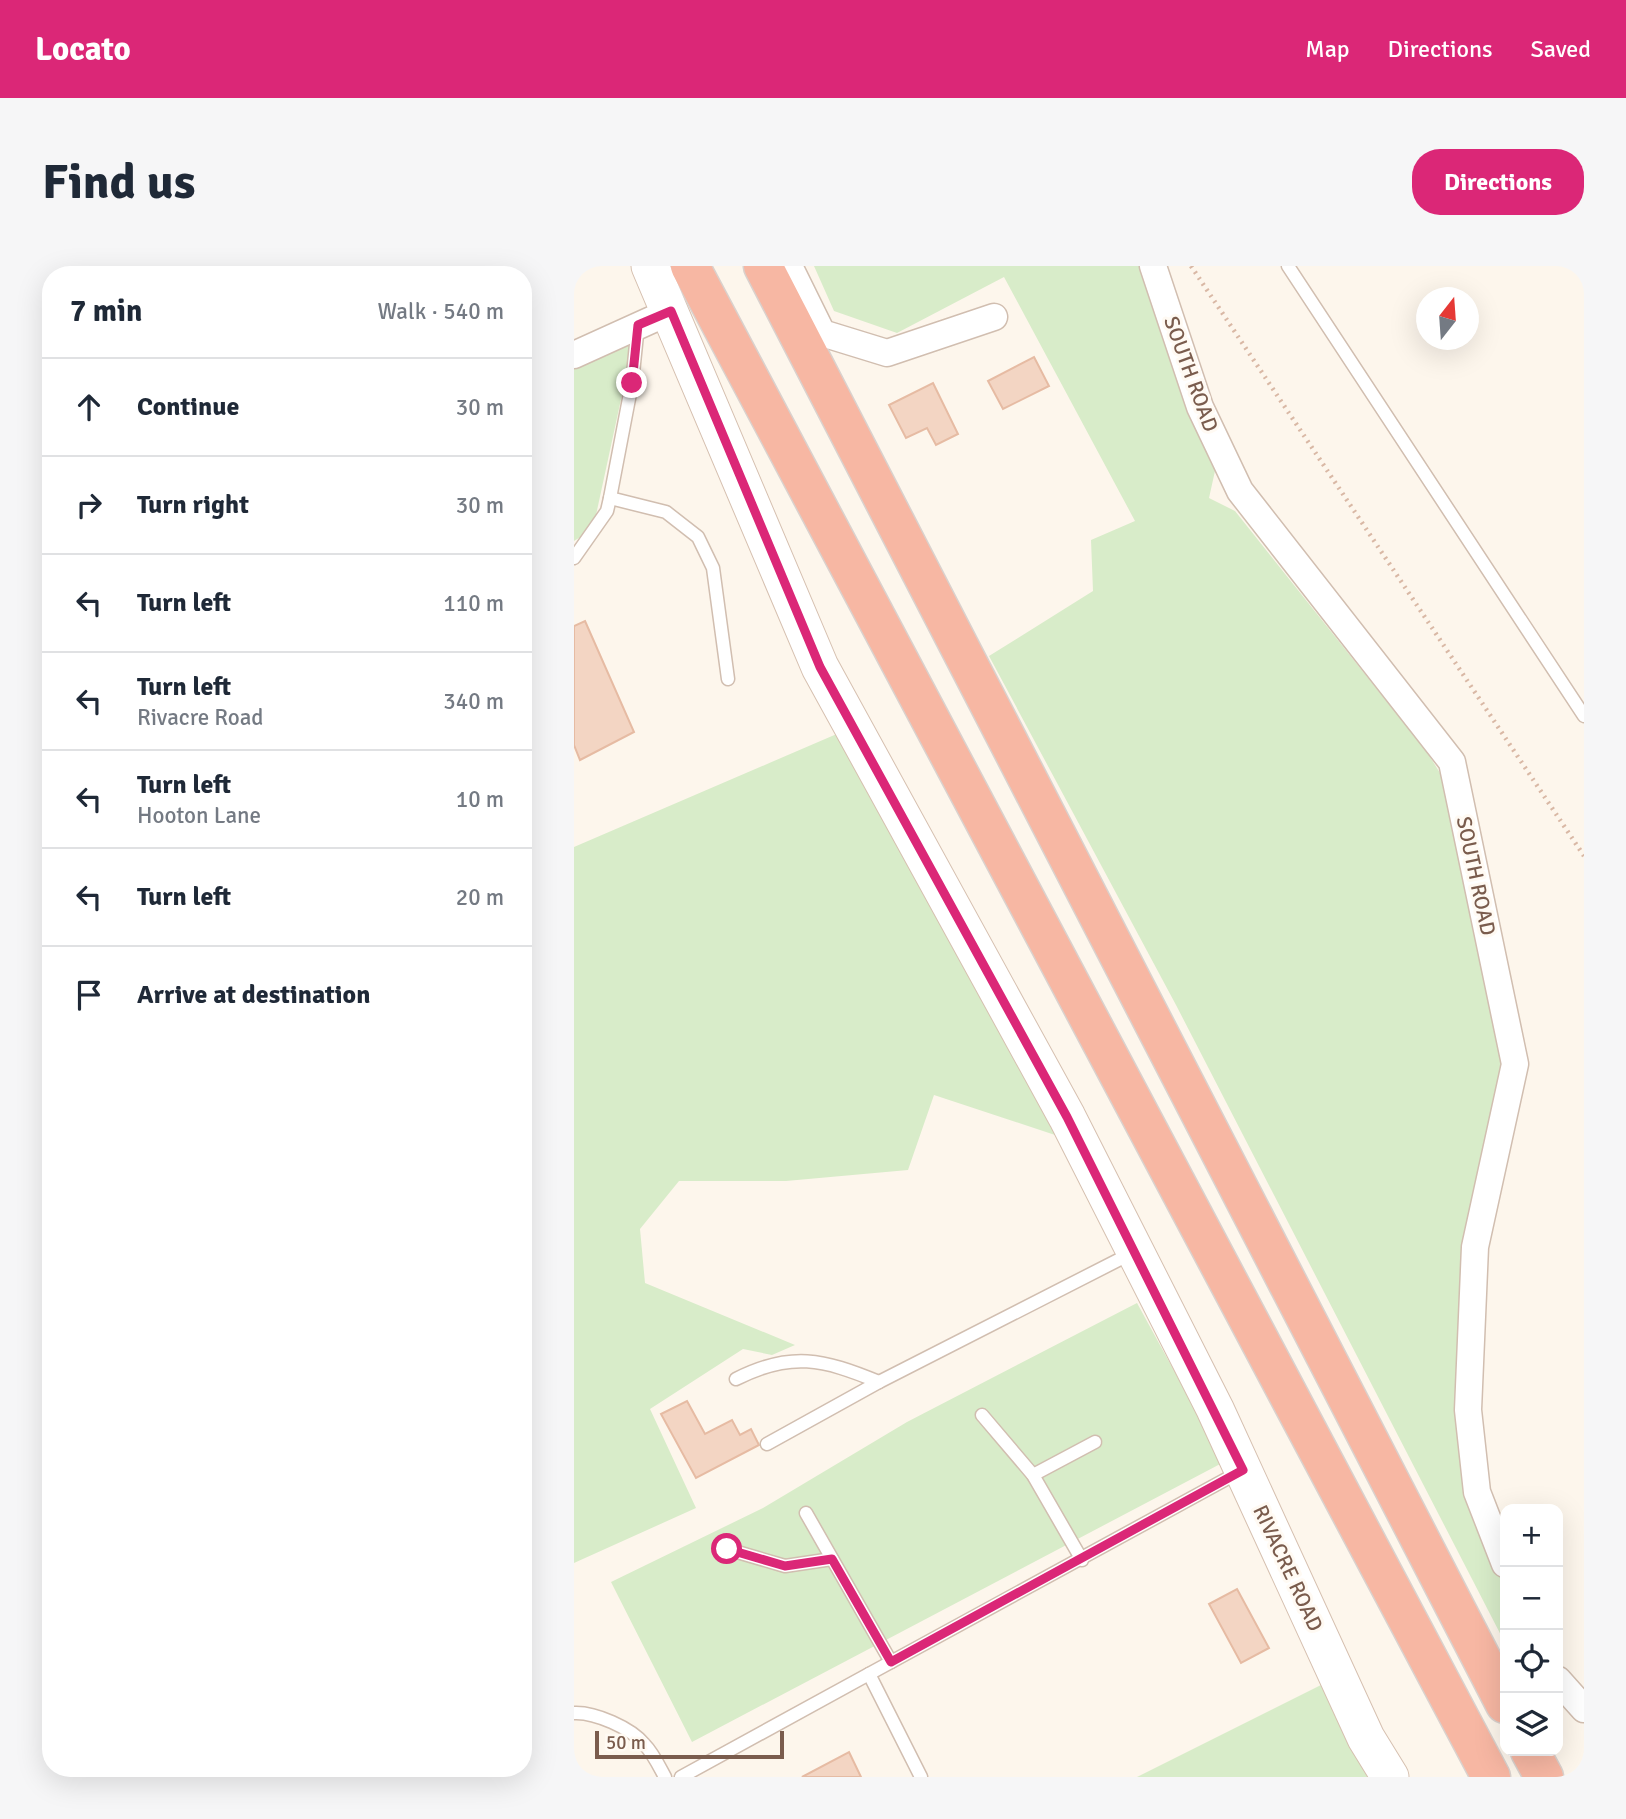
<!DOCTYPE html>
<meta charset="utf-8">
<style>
body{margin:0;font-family:Signika,sans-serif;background:#f6f6f7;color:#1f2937}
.controls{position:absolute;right:21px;bottom:21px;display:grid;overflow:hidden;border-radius:14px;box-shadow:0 7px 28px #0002}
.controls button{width:63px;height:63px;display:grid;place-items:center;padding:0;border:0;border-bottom:2px solid #e0e1e3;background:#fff;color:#1f2937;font:35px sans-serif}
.compass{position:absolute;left:842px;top:21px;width:63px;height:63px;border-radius:50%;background:#fff;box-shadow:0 7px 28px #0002;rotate:17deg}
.scale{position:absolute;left:21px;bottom:18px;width:189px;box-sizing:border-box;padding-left:7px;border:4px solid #7a5c4d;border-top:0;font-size:19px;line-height:24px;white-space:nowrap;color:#7a5c4d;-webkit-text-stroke:5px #fffaf3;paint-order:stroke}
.stop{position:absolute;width:21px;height:21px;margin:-16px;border:5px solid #db2777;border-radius:50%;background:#fff}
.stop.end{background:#db2777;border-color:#fff;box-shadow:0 2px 7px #0008}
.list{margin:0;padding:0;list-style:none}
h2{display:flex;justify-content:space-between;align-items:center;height:91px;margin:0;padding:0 28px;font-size:30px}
h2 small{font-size:23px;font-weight:400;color:#747a83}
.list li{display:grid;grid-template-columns:46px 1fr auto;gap:21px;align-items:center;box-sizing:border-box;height:98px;padding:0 28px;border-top:2px solid #e0e1e3}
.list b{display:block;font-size:26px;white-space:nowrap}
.list p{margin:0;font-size:23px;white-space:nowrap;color:#747a83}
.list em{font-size:23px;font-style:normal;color:#747a83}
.icon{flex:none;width:38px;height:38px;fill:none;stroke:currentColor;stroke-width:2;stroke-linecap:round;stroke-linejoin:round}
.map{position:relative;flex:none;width:1010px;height:1511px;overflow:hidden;border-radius:28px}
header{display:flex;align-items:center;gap:42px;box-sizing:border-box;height:98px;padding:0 35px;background:#db2777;color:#fff}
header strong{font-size:33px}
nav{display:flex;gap:38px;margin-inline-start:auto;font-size:24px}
.intro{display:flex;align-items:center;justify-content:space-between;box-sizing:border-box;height:168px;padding:0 42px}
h1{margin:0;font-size:49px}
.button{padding:18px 32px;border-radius:28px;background:#db2777;color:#fff;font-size:24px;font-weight:700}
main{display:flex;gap:42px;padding:0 42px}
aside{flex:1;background:#fff;border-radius:28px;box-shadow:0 7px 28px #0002}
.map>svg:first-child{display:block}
.green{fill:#d8ecc9}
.building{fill:#f3d5c3;stroke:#e6bba3;stroke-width:2}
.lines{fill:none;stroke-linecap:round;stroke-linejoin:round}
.service-casing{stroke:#d1beb0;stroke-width:15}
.minor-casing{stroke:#d1beb0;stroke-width:29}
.secondary-casing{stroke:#d6c0b0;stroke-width:39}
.motorway-casing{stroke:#dad1cd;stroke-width:41}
.path{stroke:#d9b8a5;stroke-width:4.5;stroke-dasharray:2 5;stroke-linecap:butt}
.service{stroke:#fff;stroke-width:12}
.minor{stroke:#fff;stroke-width:26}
.secondary{stroke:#fff;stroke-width:37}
.motorway{stroke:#f7b7a3;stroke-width:38}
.route{stroke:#db2777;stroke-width:9}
.labels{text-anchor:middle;stroke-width:6;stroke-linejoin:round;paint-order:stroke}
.street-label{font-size:21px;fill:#7a5c4d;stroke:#fffaf3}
</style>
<header>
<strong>Locato</strong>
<nav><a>Map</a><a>Directions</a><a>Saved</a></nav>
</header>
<div class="intro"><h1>Find us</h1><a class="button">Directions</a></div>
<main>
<aside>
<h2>7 min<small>Walk · 540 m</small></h2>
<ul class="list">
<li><svg class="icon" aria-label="ahead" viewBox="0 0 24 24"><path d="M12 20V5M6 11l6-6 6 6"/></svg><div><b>Continue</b></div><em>30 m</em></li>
<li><svg class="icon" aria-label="right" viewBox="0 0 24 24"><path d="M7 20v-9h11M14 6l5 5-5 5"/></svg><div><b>Turn right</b></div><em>30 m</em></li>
<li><svg class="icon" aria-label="left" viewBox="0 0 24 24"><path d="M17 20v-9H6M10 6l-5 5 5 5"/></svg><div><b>Turn left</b></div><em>110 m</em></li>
<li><svg class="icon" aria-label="left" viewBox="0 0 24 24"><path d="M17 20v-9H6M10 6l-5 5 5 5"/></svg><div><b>Turn left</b><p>Rivacre Road</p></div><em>340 m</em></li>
<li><svg class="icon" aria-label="left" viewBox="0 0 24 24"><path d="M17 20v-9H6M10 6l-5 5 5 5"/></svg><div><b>Turn left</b><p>Hooton Lane</p></div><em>10 m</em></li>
<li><svg class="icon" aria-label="left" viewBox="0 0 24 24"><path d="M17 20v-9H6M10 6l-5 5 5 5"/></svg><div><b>Turn left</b></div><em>20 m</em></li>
<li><svg class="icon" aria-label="arrive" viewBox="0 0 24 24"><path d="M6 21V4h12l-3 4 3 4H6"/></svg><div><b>Arrive at destination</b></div></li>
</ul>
</aside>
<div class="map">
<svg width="1010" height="1511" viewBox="0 0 1010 1511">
<rect width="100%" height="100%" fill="#fdf6ec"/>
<!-- green -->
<g class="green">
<polygon points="240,0 578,0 641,205 635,232 661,245 853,486 879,528 941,798 901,981 894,1144 931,1298 931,1377 602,739 415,390 519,325 517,274 561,255 430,11 323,67 260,45"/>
<polygon points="60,73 19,263 0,275 0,102"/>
<polygon points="279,461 490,872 360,829 334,904 212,915 105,915 66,963 71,1017 221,1079 198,1089 169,1083 76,1143 122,1242 0,1297 0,581"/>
<polygon points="563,1037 650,1196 118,1476 37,1316 189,1242 333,1156"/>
<polygon points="753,1416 806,1511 563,1511"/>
</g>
<!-- building -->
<g class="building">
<polygon points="460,91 475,120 429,143 414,115"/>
<polygon points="359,117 384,168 362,179 353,162 332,172 315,139"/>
<polygon points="11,355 60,466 6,494 0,479 0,360"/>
<polygon points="113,1135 131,1168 158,1154 166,1169 177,1163 185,1179 122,1212 87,1148"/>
<polygon points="663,1323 695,1382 667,1397 635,1338"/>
<polygon points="275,1486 287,1511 228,1511"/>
</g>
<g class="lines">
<!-- service casing -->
<g class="service-casing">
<g id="service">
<polyline points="714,0 1010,450"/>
<polyline points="36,232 92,246 124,271 139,302 154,413"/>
<polyline points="0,292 33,245 36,232 58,117 64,59"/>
<path d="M162,1113C217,1085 249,1093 305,1116"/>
<polyline points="408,1149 459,1209 508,1294"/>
<polyline points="193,1178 305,1116 558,987"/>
<polyline points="459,1209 521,1176"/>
<polyline points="232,1247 317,1396"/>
<polyline points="153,1283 211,1300 258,1293"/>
<path d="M0,1447C21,1446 57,1462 70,1478C79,1487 85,1500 91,1511"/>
<polyline points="107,1511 295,1408"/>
<polyline points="347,1511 295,1408 667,1205"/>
</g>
</g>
<!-- minor casing -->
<g class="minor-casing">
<g id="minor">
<polyline points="215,0 248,67 313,87 420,51"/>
<polyline points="579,0 626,141 666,225 878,496 941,798 901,981 894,1144 903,1226 931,1298"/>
<polyline points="0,89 97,45"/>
<polyline points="984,1414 1010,1443"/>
</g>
</g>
<!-- secondary casing -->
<g class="secondary-casing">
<polyline id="secondary" points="76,0 246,401 493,851 641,1143 792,1472 816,1511"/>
</g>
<!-- motorway casing -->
<g class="motorway-casing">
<g id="motorway">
<polyline points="116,0 917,1511"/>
<polyline points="189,0 931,1438"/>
<polyline points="956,1485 970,1511"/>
</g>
</g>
<!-- path -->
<polyline class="path" points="617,0 1010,590"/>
<!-- service -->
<use href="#service" class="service"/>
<!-- minor -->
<use href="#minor" class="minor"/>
<!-- secondary -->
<use href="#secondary" class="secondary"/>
<!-- motorway -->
<use href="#motorway" class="motorway"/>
</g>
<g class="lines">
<!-- route -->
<polyline class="route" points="58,117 64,59 97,45 246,401 493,851 669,1204 317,1396 258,1293 211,1300 153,1283"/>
</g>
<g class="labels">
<!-- street labels -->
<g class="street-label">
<text transform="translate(617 108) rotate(70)" y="7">SOUTH ROAD</text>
<text transform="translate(902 610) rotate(78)" y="7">SOUTH ROAD</text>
<text transform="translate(714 1302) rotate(65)" y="7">RIVACRE ROAD</text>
</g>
</g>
</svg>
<div class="controls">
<button>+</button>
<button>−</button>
<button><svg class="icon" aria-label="locate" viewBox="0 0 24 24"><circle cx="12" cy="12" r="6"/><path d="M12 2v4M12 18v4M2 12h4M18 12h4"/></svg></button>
<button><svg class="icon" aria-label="layers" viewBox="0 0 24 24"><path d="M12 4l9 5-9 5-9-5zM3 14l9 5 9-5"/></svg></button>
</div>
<svg class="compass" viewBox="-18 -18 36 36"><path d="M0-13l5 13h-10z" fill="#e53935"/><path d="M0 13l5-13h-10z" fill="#747a83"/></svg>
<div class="scale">50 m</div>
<div class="stop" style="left:153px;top:1283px"></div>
<div class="stop end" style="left:58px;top:117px"></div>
</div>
</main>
